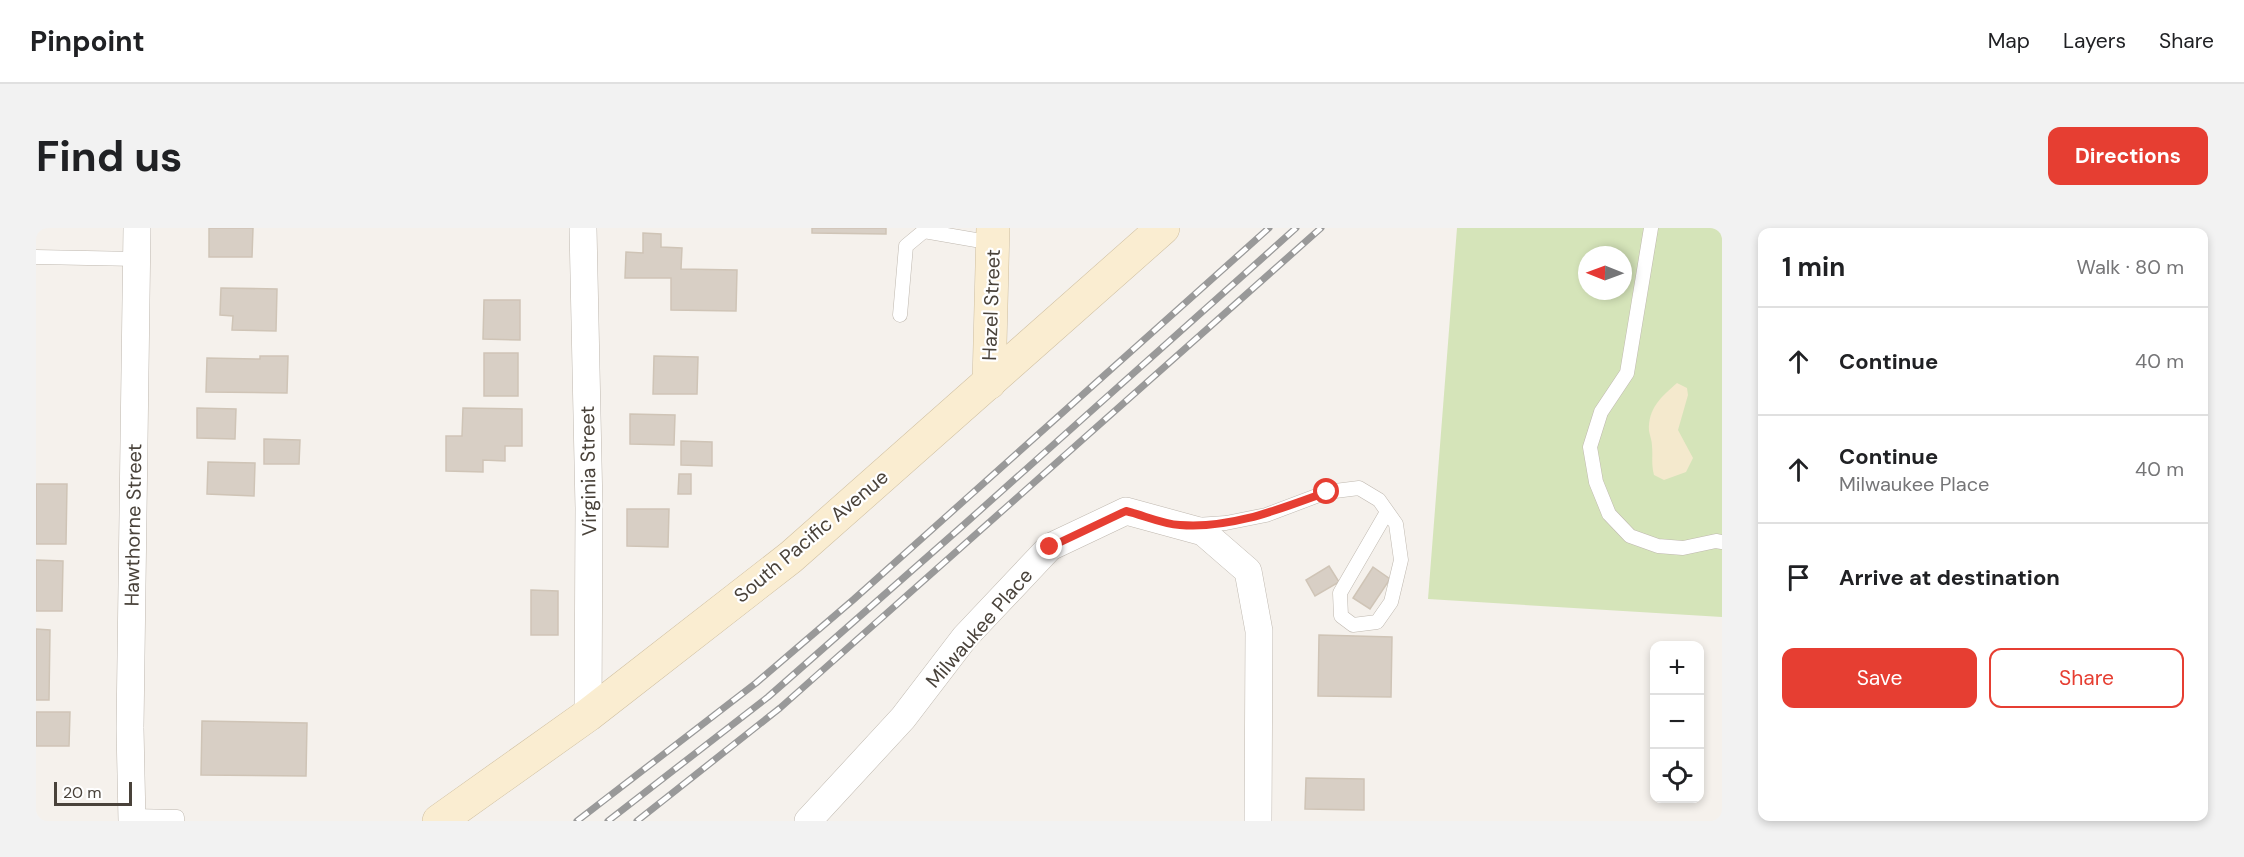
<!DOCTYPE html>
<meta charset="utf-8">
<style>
body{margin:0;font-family:"DM Sans",sans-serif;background:#f2f2f2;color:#202124}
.controls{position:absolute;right:18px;bottom:18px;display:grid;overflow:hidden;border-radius:12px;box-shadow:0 3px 9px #0003}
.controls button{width:54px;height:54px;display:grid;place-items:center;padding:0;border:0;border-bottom:2px solid #e0e0e0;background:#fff;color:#202124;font:30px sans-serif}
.compass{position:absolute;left:1542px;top:18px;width:54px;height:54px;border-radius:50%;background:#fff;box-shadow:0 3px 9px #0003;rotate:271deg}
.scale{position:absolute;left:18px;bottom:15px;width:78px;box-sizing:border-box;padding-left:6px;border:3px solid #49423a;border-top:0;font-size:16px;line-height:21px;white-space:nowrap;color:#49423a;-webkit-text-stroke:4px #fff;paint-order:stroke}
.stop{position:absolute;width:18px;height:18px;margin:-14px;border:4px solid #e63e32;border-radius:50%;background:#fff}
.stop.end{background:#e63e32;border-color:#fff;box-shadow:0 2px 6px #0008}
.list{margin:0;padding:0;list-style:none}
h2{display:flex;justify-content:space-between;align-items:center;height:78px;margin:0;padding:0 24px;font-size:26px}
h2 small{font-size:20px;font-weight:400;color:#757577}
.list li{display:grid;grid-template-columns:39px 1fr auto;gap:18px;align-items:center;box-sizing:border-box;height:108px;padding:0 24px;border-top:2px solid #e0e0e0}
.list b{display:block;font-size:22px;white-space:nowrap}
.list p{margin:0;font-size:20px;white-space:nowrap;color:#757577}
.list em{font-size:20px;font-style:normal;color:#757577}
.actions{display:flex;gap:12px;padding:18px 24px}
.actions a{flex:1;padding:14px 0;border:2px solid #e63e32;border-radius:12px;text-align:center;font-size:21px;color:#e63e32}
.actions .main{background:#e63e32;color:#fff}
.icon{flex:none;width:33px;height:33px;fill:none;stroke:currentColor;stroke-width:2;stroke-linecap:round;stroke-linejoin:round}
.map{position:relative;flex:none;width:1686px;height:593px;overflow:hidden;border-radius:12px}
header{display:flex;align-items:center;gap:36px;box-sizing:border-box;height:84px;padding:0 30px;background:#fff;border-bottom:2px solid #e0e0e0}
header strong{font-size:28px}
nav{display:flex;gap:33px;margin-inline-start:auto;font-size:21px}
.intro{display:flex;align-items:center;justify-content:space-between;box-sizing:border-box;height:144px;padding:0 36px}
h1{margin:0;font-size:42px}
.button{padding:15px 27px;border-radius:12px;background:#e63e32;color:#fff;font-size:21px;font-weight:700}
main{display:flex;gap:36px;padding:0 36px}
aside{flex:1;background:#fff;border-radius:12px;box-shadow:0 3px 9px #0003}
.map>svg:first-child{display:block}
.green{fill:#d5e4b9;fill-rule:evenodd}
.sand{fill:#f4e9cd}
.building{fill:#d8cfc5;stroke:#cfc4b6;stroke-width:1.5}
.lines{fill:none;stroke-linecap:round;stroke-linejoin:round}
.lane-casing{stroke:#bfb8af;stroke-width:15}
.street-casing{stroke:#bfb8af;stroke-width:28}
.secondary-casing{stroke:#cfbfa0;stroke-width:34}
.lane{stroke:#fff;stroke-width:14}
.street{stroke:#fff;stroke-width:27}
.secondary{stroke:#faedd1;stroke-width:33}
.rail-casing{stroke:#999;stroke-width:7}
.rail{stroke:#fff;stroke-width:4.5;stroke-dasharray:14;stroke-linecap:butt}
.route{stroke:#e63e32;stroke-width:8}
.labels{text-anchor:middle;stroke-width:4.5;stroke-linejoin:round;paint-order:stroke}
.street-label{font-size:20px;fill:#49423a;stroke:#fff}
</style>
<header>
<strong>Pinpoint</strong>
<nav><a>Map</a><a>Layers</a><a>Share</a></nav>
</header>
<div class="intro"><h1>Find us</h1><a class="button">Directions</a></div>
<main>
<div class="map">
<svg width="1686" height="593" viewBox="0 0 1686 593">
<rect width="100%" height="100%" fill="#f5f1ec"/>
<!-- green -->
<path class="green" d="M1421,0H1686V389L1392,371ZM1551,27H1587V63H1551Z"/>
<!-- sand -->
<path class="sand" d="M1641,155L1651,160L1652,167L1642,202L1657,230L1650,244L1628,252L1618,247C1615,236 1617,228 1616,218C1616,213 1614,208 1613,203C1612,180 1625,169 1641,155Z"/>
<!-- building -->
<g class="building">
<polygon points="173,0 217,0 216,29 173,29"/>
<polygon points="776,0 850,0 850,6 776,5"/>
<polygon points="607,5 625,6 625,19 646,20 645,41 701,42 700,83 635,82 635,50 589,50 590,24 607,25"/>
<polygon points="185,60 241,61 240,103 196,102 197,88 184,87"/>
<polygon points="448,72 484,72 484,112 447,111"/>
<rect x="448" y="125" width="34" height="43"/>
<polygon points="224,128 252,128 251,165 170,164 171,130 224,131"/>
<polygon points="618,128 662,129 661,166 617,166"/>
<polygon points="161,180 200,181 199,211 161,210"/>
<polygon points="427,180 486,181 486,218 469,218 469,233 447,232 447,244 410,243 410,208 426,208"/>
<polygon points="594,186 639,187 638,217 594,216"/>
<polygon points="228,211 264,212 263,236 228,236"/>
<polygon points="645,213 676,214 676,238 645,237"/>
<polygon points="172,234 219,235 218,268 171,266"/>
<polygon points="643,246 655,246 655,266 642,266"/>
<polygon points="0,256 31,256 30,316 0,316"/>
<polygon points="591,281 633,281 632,319 591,318"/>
<polygon points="0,332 27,333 26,383 0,383"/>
<polygon points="1293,338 1303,354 1279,368 1270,352"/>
<polygon points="1337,339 1354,351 1334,381 1317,370"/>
<polygon points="495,362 522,363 522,407 495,407"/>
<polygon points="0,401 14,402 13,472 0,472"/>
<polygon points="1283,407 1356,409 1355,469 1282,468"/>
<polygon points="0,484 34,484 33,518 0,518"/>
<polygon points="166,493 271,495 270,548 165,547"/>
<polygon points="1270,550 1328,551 1328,582 1269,581"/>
</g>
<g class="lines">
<!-- lane casing -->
<g class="lane-casing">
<g id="lane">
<polyline points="888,0 888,3 957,15"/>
<polyline points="1615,0 1591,145 1565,184 1554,219 1560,254 1573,286 1594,308 1622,318 1647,320 1680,313 1686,314"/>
<polyline points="0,29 101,31"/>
<polyline points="864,87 870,18 888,3"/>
<polyline points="1160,297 1190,295 1230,287 1291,264 1323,260 1343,272 1360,296 1365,332 1355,374 1341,394 1317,397 1305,388 1304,365 1351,284"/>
<polyline points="96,588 141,589 141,593"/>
</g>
</g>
<!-- street casing -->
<g class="street-casing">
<g id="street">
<polyline points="547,0 553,280 552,487"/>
<polyline points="96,593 94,500 101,0"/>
<polyline points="772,593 867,490 929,409 1014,319 1090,283 1167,304 1212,343 1223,403 1222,593"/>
</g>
</g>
<!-- secondary casing -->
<g class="secondary-casing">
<g id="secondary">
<polyline points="953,155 957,0"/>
<polyline points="403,593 552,487 755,329 1127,0"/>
</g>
</g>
<!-- lane -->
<use href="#lane" class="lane"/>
<!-- street -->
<use href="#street" class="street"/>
<!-- secondary -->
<use href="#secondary" class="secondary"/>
<!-- rail casing -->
<g class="rail-casing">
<g id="rail">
<polyline points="541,593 720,455 817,372 1233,0"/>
<polyline points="572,593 732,469 923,301 1260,0"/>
<polyline points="601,593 744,480 1285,0"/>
</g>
</g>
<!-- rail -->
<use href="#rail" class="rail"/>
</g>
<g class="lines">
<!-- route -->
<path class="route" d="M1014,319L1090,283C1107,287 1126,296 1144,297C1195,301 1244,281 1291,264"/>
</g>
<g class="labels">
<!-- street labels -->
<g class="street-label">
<text transform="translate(955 77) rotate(-88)" y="7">Hazel Street</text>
<text transform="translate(552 243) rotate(-91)" y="7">Virginia Street</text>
<text transform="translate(97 297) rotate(-89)" y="7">Hawthorne Street</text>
<text transform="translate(775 308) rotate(-40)" y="7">South Pacific Avenue</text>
<text transform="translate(943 400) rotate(-49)" y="7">Milwaukee Place</text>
</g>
</g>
</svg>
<div class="controls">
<button>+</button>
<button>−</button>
<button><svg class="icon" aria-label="locate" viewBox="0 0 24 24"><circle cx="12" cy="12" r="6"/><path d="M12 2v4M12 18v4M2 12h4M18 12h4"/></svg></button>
</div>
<svg class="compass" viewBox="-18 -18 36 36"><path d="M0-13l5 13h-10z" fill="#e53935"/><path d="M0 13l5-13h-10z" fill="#757577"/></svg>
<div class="scale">20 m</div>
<div class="stop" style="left:1291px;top:264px"></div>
<div class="stop end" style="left:1014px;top:319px"></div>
</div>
<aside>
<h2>1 min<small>Walk · 80 m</small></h2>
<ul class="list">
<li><svg class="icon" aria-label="ahead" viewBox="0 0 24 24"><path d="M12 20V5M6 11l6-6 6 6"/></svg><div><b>Continue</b></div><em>40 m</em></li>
<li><svg class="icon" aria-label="ahead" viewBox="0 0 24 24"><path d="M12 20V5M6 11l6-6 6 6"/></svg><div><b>Continue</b><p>Milwaukee Place</p></div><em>40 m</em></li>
<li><svg class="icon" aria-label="arrive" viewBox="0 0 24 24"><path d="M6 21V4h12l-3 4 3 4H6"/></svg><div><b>Arrive at destination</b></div></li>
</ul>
<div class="actions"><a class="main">Save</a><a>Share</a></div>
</aside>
</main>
